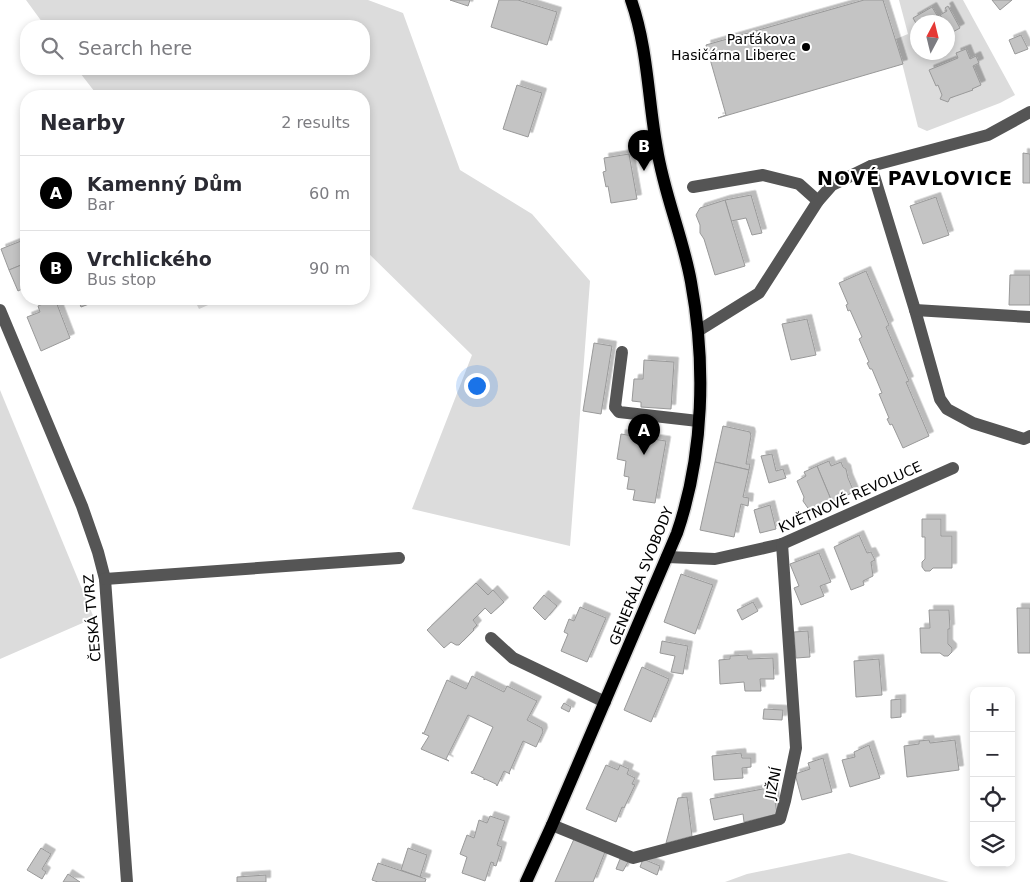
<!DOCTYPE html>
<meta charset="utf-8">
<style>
body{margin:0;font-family:"DejaVu Sans",sans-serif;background:#f7f7f7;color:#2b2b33}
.controls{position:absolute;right:15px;bottom:15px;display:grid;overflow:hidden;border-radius:10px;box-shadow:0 2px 8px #0003}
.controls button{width:45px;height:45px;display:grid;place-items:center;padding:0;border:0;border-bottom:1px solid #e1e1e2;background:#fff;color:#2b2b33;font:25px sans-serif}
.compass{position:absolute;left:910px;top:15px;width:45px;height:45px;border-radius:50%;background:#fff;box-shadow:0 2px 8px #0003;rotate:7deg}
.you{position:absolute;left:476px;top:385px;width:18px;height:18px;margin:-12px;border:4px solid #fff;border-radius:50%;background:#1a73e8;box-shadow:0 0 0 8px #1a73e833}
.badge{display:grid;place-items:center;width:32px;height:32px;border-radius:50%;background:#000;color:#fff;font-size:16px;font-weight:700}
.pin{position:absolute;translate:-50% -41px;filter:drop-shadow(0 1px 2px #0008)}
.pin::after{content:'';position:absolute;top:26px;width:18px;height:15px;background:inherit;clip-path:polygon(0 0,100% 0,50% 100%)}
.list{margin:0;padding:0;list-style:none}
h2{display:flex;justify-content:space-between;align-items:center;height:65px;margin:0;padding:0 20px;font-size:21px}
h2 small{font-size:16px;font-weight:400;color:#7c7c81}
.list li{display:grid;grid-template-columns:32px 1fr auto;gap:15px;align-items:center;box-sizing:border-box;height:75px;padding:0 20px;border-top:1px solid #e1e1e2}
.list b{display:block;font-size:19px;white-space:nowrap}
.list p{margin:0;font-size:16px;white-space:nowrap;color:#7c7c81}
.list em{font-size:16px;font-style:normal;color:#7c7c81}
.icon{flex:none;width:28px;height:28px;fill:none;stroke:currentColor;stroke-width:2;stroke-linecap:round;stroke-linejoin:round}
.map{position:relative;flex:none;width:1030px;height:882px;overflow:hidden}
.search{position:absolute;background:#fff;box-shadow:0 2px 8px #0003;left:20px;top:20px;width:350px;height:55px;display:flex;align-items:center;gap:12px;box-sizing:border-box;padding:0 18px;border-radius:20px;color:#7c7c81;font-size:19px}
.panel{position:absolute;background:#fff;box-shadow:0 2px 8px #0003;left:20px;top:90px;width:350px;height:215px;border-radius:20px}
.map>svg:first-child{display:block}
.green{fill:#dcdcdc;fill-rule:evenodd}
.building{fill:#c4c4c4;stroke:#999;filter:url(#shadow)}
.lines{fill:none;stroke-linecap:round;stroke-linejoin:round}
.major-casing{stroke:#dbdbdb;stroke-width:15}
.minor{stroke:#555;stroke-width:12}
.major{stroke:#000;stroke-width:12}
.poi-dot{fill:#000;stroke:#fff;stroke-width:2}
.labels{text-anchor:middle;stroke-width:4;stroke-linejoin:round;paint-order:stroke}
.poi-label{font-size:14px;fill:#000;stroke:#fff;text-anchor:end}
.street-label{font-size:14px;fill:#000;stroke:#fff}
.district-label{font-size:19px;font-weight:bold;letter-spacing:1px;fill:#000;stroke:#fff}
</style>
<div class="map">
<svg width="1030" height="882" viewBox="0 0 1030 882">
<defs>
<filter id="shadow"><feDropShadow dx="4.5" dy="-4.5" stdDeviation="0" flood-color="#0004"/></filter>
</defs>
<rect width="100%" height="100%" fill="#fff"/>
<!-- green -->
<g class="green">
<polygon points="26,0 368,0 403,13 460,170 532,214 590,281 570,546 412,509 472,355 364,249 364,96 98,96 77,69 364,69 364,26 45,26"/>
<path d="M899,0H963L1015,95L1000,103L927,131L918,127L896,39L908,34ZM918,22H948V52H918Z"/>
<polygon points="194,299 222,299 199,309"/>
<polygon points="0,390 94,618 0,659"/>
<polygon points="849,853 949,882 725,882 747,874"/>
</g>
<!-- building -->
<g class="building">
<polygon points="450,0 470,0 468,6"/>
<polygon points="499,0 518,0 557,12 547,45 491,27"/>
<polygon points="864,0 883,0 903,64 718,118 726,115 706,45"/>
<polygon points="992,0 1012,0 1000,10"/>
<polygon points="948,6 960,28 951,33 948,28 948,22 945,22 940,15 947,11 945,8"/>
<polygon points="932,7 941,22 918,22 918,27 913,18"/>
<polygon points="1021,35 1028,49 1015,54 1009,40"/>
<polygon points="966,49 970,59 976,56 979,63 973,66 981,85 972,89 973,90 950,98 948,102 940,99 942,95 938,85 936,86 929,70 958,58 956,53"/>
<polygon points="517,85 542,93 528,137 503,129"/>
<polygon points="1023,153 1030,154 1030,183 1023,183"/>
<polygon points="629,154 637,199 611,203 608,186 606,187 603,172 606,171 604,158"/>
<polygon points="751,195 762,233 752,235 746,218 731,221 725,200"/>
<polygon points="936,197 949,235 923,244 910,206"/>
<polygon points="725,200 745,266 715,275 704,239 700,233 700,225 696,215 700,208"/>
<polygon points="26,205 26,218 23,206"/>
<polygon points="26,239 26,263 9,270 1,249"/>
<polygon points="26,263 26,287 18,291 9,270"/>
<polygon points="866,271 889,325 886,327 909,381 906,382 929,436 903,448 892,424 890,425 887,419 889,418 879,394 882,393 872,369 870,369 867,363 869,362 859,339 862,337 850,310 848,311 846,305 848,304 839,283"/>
<polygon points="1010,275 1030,275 1030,305 1009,305"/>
<polygon points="55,299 70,338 41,351 27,317 40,312 38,306"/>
<polygon points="78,299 96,299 97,301 81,307"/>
<polygon points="807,319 816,355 791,360 782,324"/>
<polygon points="594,343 612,346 601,414 583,411"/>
<polygon points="644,360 674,362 671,409 641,407 641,402 632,401 634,379 643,379"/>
<polygon points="723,426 750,432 751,436 746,464 750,464 749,470 715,462"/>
<polygon points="621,434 666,441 655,503 633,500 635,490 627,489 629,477 624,476 626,461 617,459"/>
<polygon points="772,454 776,471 783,469 786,478 769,483 761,456"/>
<polygon points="829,461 831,466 841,462 843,467 846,469 848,478 854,492 832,502 817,466"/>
<polygon points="715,462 749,470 743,497 749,498 748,506 741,504 734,537 700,530"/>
<polygon points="817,466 832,502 810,511 803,501 804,497 797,481 806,476 804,472"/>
<polygon points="770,505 776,529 760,533 754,510"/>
<polygon points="922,519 941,519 941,536 952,536 952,568 933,568 930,571 925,571 922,567 922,562 925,559 925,537 922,537"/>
<polygon points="859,535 867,553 871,552 875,560 871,562 873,576 863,581 864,585 851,590 834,547"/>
<polygon points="819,553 831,582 820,586 824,596 801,605 794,588 799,586 790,564"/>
<polygon points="681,574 713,585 695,634 664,622"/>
<polygon points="476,583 488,595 493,590 504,602 491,614 485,608 473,620 477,625 473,629 474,630 459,645 456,645 451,642 444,648 427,630"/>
<polygon points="544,595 557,606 545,620 533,608"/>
<polygon points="753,602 758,611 742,620 737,610"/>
<polygon points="580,607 606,618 587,662 561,651 568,634 564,632 569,619 574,621"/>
<polygon points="1017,608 1030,608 1030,653 1018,653"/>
<polygon points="929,610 949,610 950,629 948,629 948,644 952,648 952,652 948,656 944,656 940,653 921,653 920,628 930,628"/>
<polygon points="808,631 810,657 796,658 794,632"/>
<polygon points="662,641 688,646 683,674 671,672 675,656 660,653"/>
<polygon points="747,655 748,659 773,658 774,679 760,679 761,691 745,691 744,682 720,684 719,660 730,659 730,656"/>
<polygon points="879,659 882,695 856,697 854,661"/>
<polygon points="642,667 669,679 651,722 624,710"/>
<polygon points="472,676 504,692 507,686 537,701 527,720 542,728 543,732 536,747 523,741 509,773 510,774 504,771 497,786 496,784 485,779 484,780 484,778 473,773 472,774 471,772 473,771 493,727 468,715 446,759 449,761 421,749 429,736 422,733 424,733 447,680 466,689"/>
<polygon points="901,699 901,717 891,718 891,700"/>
<polygon points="564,703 571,707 569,712 561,708"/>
<polygon points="764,709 783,710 782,720 763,719"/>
<polygon points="929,740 930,743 955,740 959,770 907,777 904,746 919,744 919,741"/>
<polygon points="869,745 880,778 850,787 842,760 855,757 854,752"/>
<polygon points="741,753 742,758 751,758 751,767 742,768 743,778 714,780 712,756"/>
<polygon points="823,758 832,792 802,800 795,774 810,769 808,763"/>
<polygon points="606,765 618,770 620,765 629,769 627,774 635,778 632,784 635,785 624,808 622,807 616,822 586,809"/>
<polygon points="773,787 777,814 744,822 743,814 714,820 710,799"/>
<polygon points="687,797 692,836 666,843 678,798"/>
<polygon points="490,816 505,821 497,845 502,847 496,866 493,865 494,863 491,862 485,881 462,873 467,857 460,854 467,835 474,838 479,820 487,823"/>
<polygon points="574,839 605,852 593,882 555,882"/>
<polygon points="41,848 51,854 42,869 46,872 42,879 27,870"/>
<polygon points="408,848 427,855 420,877 401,870"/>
<polygon points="620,859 628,862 623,871 616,869"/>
<polygon points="643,859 660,866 657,875 640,867"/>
<polygon points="378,863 426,879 425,882 378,882 372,880"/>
<polygon points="68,874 80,882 63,882"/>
<polygon points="266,875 266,882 237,882 237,877"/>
</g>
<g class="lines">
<!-- major casing -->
<g class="major-casing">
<path id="major" d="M526,882L552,825L677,533C704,454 706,363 691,282C683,237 664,194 657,149C648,100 648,48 631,0"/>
</g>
<!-- minor -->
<g class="minor">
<polyline points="871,166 915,310 940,399 947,409 973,423 1024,439 1030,436"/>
<polyline points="693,187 763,175 799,184 818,201"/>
<polyline points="0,310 82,506 98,552 105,579 127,882"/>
<polyline points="915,310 1030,317"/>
<polyline points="698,331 759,293 818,201 832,185 871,166 988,135 1030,112"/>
<polyline points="622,352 615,407 619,412 698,421"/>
<polyline points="667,557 715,559 782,544 953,468"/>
<polyline points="105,579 399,558"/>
<polyline points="491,638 513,658 605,702"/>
<polyline points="552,825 633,858 780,819 785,801 796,748 782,544"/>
</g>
<!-- major -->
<use href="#major" class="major"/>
</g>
<!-- markers -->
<circle class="poi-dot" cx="806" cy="47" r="5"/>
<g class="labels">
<!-- poi labels -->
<g class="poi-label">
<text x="796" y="44">Parťákova<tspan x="796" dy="16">Hasičárna Liberec</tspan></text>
</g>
<!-- street labels -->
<g class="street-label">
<text transform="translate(850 497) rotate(-24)" y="5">KVĚTNOVÉ REVOLUCE</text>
<text transform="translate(641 576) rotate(-68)" y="5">GENERÁLA SVOBODY</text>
<text transform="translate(92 618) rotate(-95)" y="5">ČESKÁ TVRZ</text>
<text transform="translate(773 783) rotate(-78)" y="5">JIŽNÍ</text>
</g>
<!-- district labels -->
<g class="district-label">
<text x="915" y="185">NOVÉ PAVLOVICE</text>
</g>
</g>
</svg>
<div class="controls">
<button>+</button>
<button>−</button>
<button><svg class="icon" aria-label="locate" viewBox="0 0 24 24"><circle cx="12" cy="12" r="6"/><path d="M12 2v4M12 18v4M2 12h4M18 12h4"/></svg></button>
<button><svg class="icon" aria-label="layers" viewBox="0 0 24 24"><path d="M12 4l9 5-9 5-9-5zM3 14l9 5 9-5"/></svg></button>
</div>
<svg class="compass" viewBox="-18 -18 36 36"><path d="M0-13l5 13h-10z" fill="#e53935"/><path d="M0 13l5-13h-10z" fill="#7c7c81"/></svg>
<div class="you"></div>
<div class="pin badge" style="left:644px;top:455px">A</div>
<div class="pin badge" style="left:644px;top:171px">B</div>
<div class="search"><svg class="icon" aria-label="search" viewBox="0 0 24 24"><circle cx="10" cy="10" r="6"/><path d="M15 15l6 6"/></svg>Search here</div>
<section class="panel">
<h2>Nearby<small>2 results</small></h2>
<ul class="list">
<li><span class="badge">A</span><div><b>Kamenný Dům</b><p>Bar</p></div><em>60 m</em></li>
<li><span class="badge">B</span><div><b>Vrchlického</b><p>Bus stop</p></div><em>90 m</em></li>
</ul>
</section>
</div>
